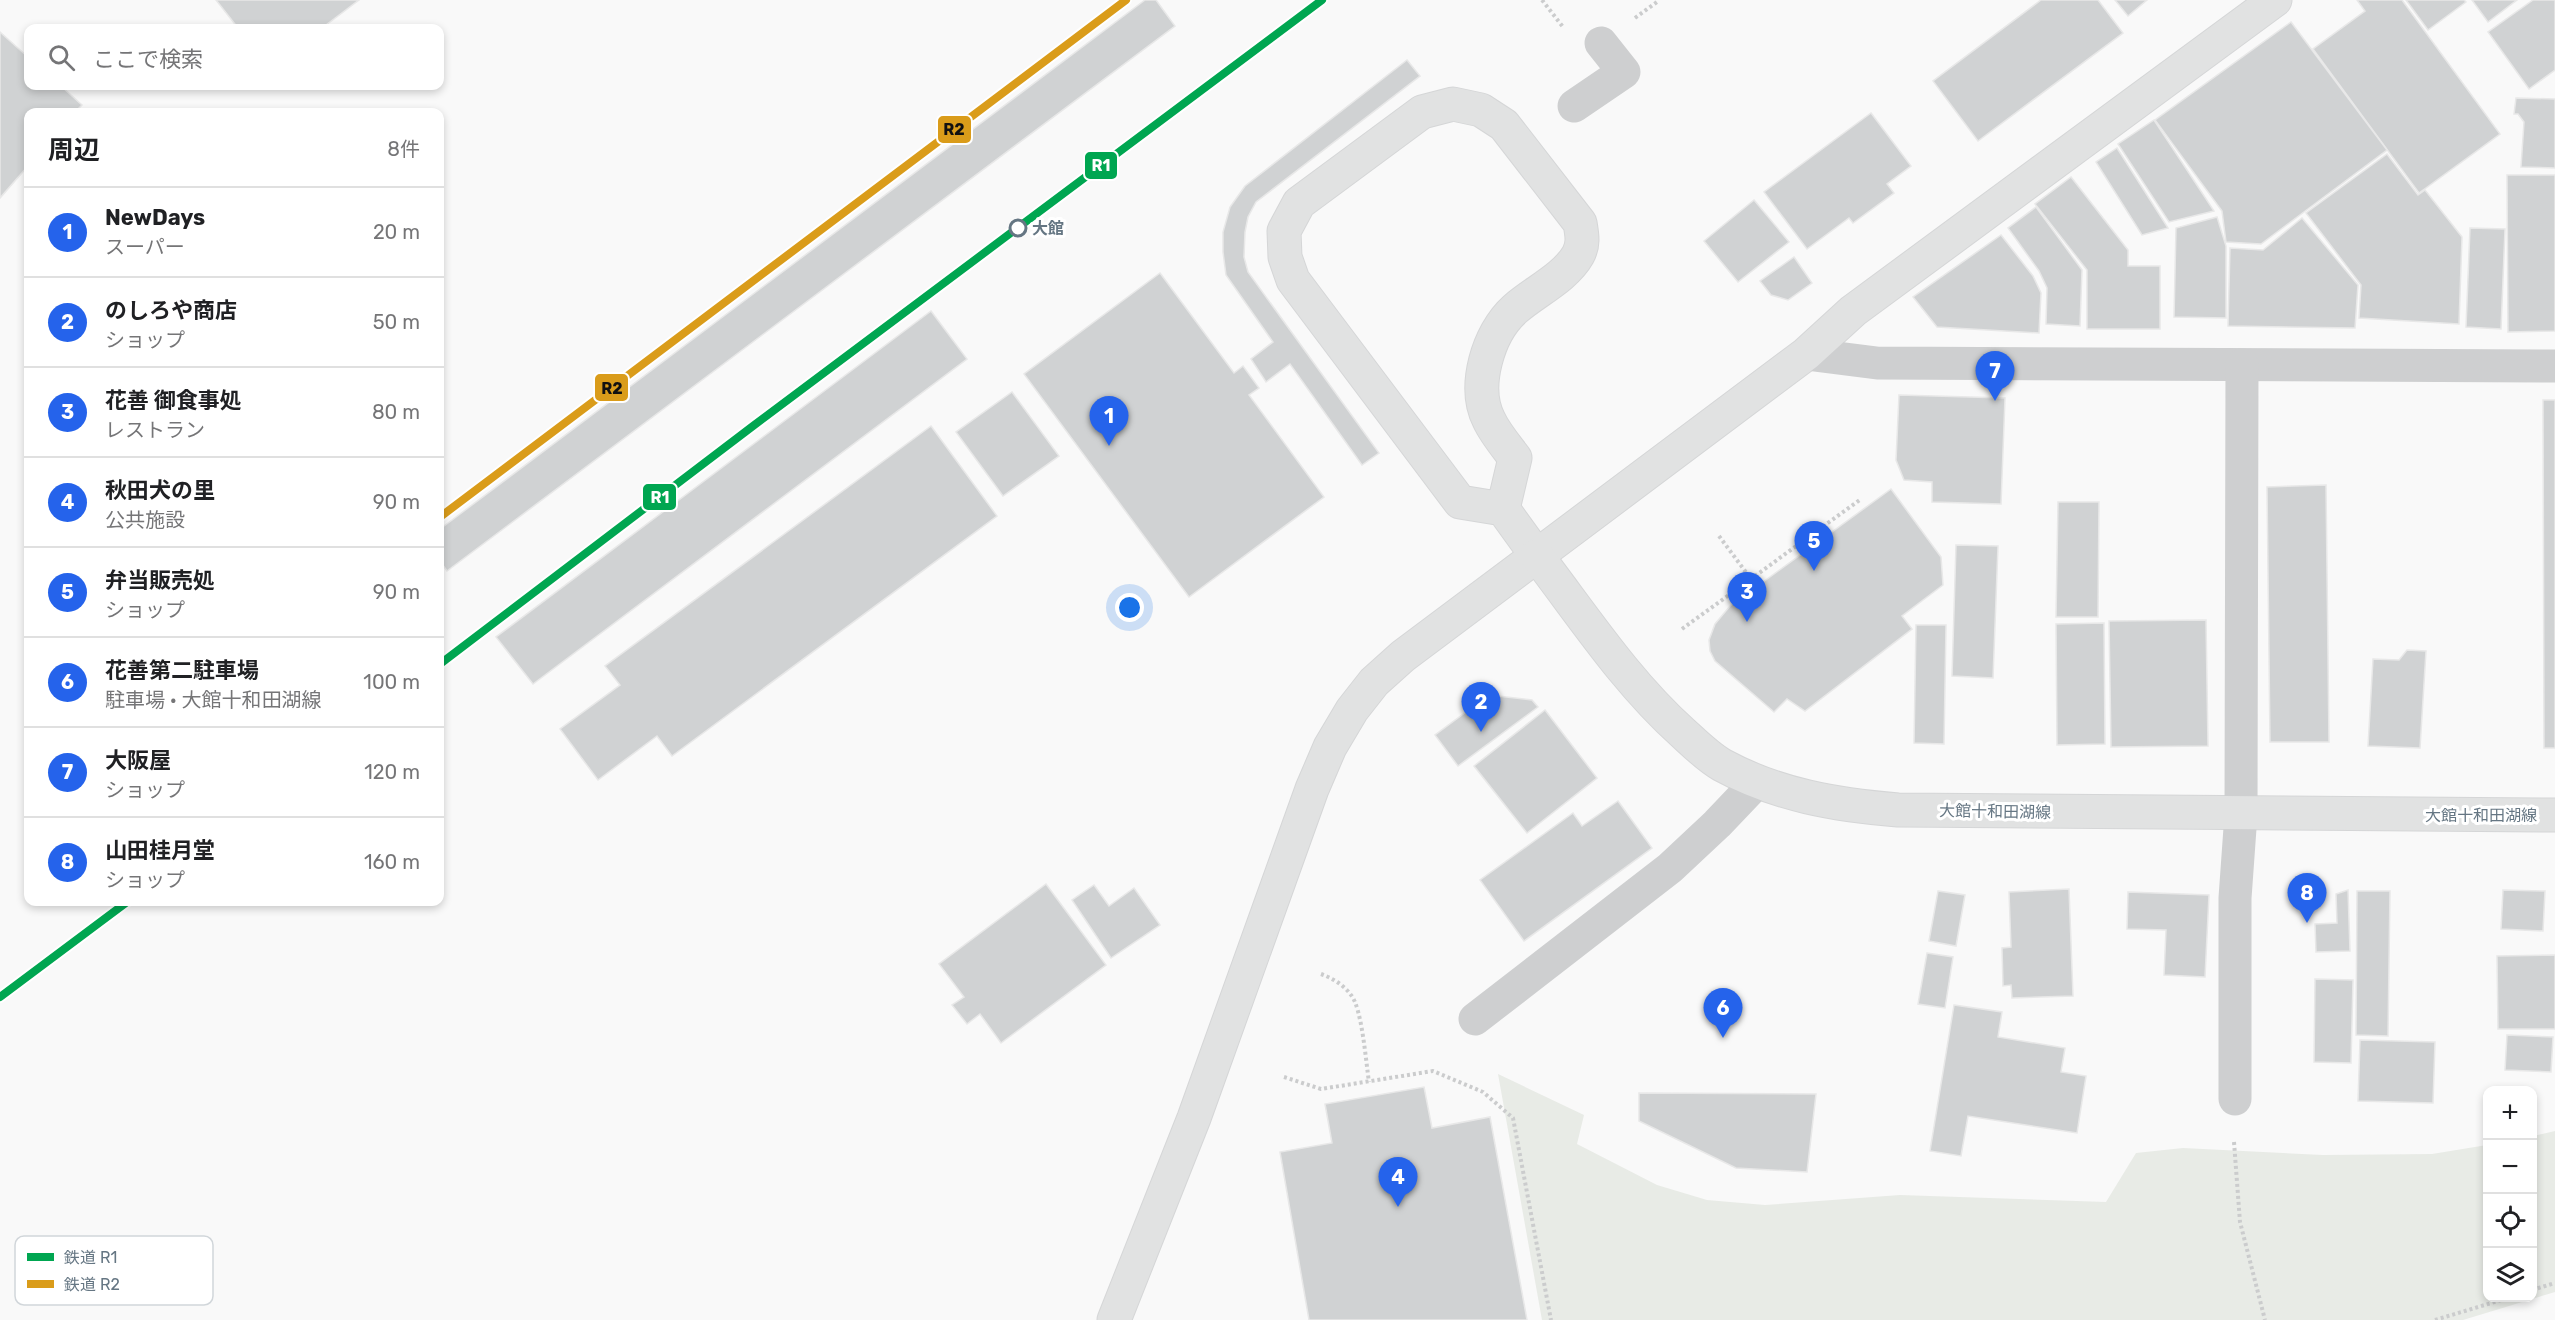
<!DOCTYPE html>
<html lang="ja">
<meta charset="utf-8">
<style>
body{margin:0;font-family:Rubik,"Noto Sans JP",sans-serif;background:#f6f6f6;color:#202124}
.controls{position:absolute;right:18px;bottom:18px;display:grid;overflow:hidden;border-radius:12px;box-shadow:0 3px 9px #0003}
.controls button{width:54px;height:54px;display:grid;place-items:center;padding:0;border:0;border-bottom:2px solid #e0e0e0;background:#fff;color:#202124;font:30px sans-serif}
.you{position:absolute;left:1130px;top:608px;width:21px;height:21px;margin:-15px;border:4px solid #fff;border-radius:50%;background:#1a73e8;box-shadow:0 0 0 9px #1a73e833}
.badge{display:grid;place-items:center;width:39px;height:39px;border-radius:50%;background:#2563eb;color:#fff;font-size:20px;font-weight:700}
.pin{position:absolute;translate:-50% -50px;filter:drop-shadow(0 2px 3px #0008)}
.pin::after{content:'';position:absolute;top:32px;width:21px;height:18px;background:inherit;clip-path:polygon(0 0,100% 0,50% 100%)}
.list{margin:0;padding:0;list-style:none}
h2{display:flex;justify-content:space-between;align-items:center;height:78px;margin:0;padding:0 24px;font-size:26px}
h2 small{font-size:20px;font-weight:400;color:#757577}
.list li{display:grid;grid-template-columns:39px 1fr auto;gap:18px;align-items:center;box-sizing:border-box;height:90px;padding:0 24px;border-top:2px solid #e0e0e0}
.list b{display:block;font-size:22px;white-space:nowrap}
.list p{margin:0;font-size:20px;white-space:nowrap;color:#757577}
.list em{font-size:20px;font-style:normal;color:#757577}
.icon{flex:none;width:33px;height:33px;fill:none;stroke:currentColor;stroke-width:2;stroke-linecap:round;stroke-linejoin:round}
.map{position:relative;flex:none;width:2555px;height:1320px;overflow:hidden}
.search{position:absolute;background:#fff;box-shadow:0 3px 9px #0003;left:24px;top:24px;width:420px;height:66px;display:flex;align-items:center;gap:15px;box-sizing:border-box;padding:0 21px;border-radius:12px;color:#757577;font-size:22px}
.panel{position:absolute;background:#fff;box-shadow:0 3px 9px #0003;left:24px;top:108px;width:420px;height:798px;border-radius:12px}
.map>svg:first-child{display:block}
.green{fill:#e8ebe6}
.building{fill:#d0d2d3;stroke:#e8e8e8;stroke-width:1.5}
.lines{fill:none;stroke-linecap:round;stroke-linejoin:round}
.secondary-casing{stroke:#d5d6d7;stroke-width:35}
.primary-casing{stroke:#d5d6d7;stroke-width:35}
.path{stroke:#cbcccd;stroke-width:4;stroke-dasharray:3 3;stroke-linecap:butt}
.street{stroke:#cecfd0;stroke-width:33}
.secondary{stroke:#e1e2e2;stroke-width:33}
.primary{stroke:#e1e2e2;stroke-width:33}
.rail-1-casing{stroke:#fff;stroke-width:12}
.rail-2-casing{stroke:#fff;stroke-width:12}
.rail-1{stroke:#00a651;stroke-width:8}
.rail-2{stroke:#da9c1a;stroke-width:8}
.stop-dot{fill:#fff;stroke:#657683;stroke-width:3}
.labels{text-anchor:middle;stroke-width:6;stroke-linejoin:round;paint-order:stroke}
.stop-label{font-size:16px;font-weight:bold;fill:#657683;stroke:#fff;text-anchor:start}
.street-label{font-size:16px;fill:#657683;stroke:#fff}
.key{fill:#fff;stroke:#d1d6da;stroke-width:1.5}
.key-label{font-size:16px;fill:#657683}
.line-badge{stroke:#fff;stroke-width:2}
.badge-label{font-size:16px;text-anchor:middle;font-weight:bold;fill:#fff}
.pale-badge-label{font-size:16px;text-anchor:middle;font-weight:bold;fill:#111}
</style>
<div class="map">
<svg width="2555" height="1320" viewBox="0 0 2555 1320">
<rect width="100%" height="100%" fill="#f9f9f9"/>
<!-- green -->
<polygon class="green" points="1498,1074 1584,1115 1577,1144 1657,1185 1707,1200 1765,1205 1900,1195 2106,1202 2136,1153 2183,1148 2323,1155 2432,1154 2487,1145 2488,1298 2532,1298 2533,1136 2555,1131 2555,1292 2463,1320 1542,1320"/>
<!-- building -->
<g class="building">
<polygon points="216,0 359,0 322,28 238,28"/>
<polygon points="1145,0 1156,0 1175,26 447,571 440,561 440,529"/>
<polygon points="2041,0 2098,0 2123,33 1978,141 1933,81"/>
<polygon points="2115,0 2147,0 2128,16"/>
<polygon points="2357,0 2402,0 2500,134 2419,193 2313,49 2365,11"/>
<polygon points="2406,0 2464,0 2466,2 2428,30"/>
<polygon points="2472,0 2517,0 2488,22"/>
<polygon points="2533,0 2555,0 2555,70 2529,89 2488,32"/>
<polygon points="2291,22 2387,150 2261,244 2226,242 2222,211 2155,120"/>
<polygon points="0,32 28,57 28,86 61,86 82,105 75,112 28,112 28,166 0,198"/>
<polygon points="1407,60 1420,76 1256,202 1248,217 1245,232 1244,257 1248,272 1379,453 1362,465 1290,364 1266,382 1251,359 1273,342 1226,275 1223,252 1223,232 1230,207 1245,186"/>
<polygon points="2516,98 2555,99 2555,168 2521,167 2524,122 2518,114 2514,114"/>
<polygon points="1871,113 1911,166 1887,184 1894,193 1853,223 1849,218 1807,249 1764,192"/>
<polygon points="2154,120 2214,211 2169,222 2118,144"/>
<polygon points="2117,148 2168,228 2142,235 2096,162"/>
<polygon points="2387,154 2418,195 2425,190 2462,237 2459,324 2359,318 2361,285 2306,213"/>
<polygon points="2507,175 2555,175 2555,331 2508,332"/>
<polygon points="2071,177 2128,250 2128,266 2160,266 2160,329 2087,329 2087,270 2035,204"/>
<polygon points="1754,200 1789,242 1738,282 1704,241"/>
<polygon points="2036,207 2082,270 2080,326 2046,324 2047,288 2039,271 2008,228"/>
<polygon points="2217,217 2226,246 2226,318 2174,317 2176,228"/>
<polygon points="2302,218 2358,285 2355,328 2228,326 2230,248 2263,250"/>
<polygon points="2470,228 2505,229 2501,329 2466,327"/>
<polygon points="2001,235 2033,276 2041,293 2039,333 1937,327 1913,297"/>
<polygon points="1794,257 1812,283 1788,300 1771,295 1760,281"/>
<polygon points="1160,273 1234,373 1243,366 1259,388 1249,395 1324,497 1189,597 1024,374"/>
<polygon points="931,311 967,359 533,684 496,637"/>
<polygon points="1012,392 1059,456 1003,496 956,432"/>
<polygon points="1899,395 2005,398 2001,504 1932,502 1932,482 1904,480 1896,460"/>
<polygon points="2543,400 2555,400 2555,748 2544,748"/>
<polygon points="931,426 997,516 672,756 657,736 598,780 560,729 620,685 605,666"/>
<polygon points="2326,485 2329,742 2270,742 2267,487"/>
<polygon points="1891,489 1941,557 1943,585 1902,616 1912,629 1805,711 1787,699 1774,712 1715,661 1710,651 1709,640 1715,624 1730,606"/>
<polygon points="2058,502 2099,502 2098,617 2056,617"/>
<polygon points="1956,545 1998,546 1993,678 1952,676"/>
<polygon points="2206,620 2208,746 2111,747 2109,621"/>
<polygon points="2104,623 2105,744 2057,745 2056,624"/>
<polygon points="1916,625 1946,625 1944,744 1914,743"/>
<polygon points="2407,650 2426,651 2420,748 2368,746 2373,659 2399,660"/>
<polygon points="1489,695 1532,700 1538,707 1458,766 1435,735"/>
<polygon points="1545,710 1597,778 1527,833 1474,766"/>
<polygon points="1618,801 1652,848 1524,941 1480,880 1573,813 1582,826"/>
<polygon points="1046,884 1106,965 1001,1043 980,1014 967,1024 952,1005 964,997 939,964"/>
<polygon points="1094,885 1109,906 1134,888 1160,925 1111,958 1072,900"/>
<polygon points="2069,889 2073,996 2012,998 2011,985 2003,986 2002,948 2011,947 2009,892"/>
<polygon points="2348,890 2350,951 2316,952 2315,924 2337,923 2336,894"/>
<polygon points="2503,890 2545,891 2543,931 2501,929"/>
<polygon points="1938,891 1965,895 1956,946 1929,941"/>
<polygon points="2357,891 2390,891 2388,1036 2356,1035"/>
<polygon points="2128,892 2209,895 2205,977 2164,975 2166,930 2127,929"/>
<polygon points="1927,953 1953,957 1945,1008 1918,1004"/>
<polygon points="2555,955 2555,1029 2498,1029 2497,956"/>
<polygon points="2315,979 2353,980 2351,1063 2314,1062"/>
<polygon points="1954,1005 2002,1012 1998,1037 2065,1048 2061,1072 2086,1076 2077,1133 1968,1116 1961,1156 1930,1151"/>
<polygon points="2507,1035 2553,1037 2551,1072 2505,1070"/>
<polygon points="2360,1040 2435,1042 2433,1103 2358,1101"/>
<polygon points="1424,1087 1432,1128 1490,1117 1527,1320 1309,1320 1280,1152 1332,1143 1325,1104"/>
<polygon points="1639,1093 1816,1094 1807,1172 1736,1168 1639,1121"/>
</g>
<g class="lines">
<!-- secondary casing -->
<g class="secondary-casing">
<g id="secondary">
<path d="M1503,509L1515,458C1506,446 1495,433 1489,420C1472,387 1488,333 1515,309C1534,292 1565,278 1578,255C1584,244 1582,235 1580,223L1504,125L1481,110L1453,104L1422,112L1299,203L1284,231L1285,257L1293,280L1460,502L1503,509L1537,556"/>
<polyline points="1114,1320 1194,1118 1312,789 1330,747 1352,710 1374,682 1403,656 1806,354 1853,311 2275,0"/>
</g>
</g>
<!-- primary casing -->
<g class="primary-casing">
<path id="primary" d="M1537,556C1583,616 1626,682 1683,733C1695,744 1708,757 1722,765C1777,795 1836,805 1898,810L2555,815"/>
</g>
<!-- path -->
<g class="path">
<polyline points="1542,0 1563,27"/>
<polyline points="1635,18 1657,2 1655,0"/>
<polyline points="1719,536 1751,579"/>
<polyline points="1682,629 1861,499"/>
<path d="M1321,974C1332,978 1344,985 1351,995C1362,1008 1366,1063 1369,1082"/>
<polyline points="1284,1077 1321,1089 1433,1071 1483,1092 1513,1118 1551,1320"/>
<polyline points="2234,1142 2240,1222 2265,1320"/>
<polyline points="2532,1290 2555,1283"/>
<polyline points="2435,1320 2508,1298"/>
</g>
<!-- street -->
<g class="street">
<polyline points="1574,106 1624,72 1601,43"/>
<polyline points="1806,354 1877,363 2555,366"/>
<polyline points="1475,1019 1670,868 1717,824 1757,782"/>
<polyline points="2235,1099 2235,898 2241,814 2242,365"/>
</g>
<!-- secondary -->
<use href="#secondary" class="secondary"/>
<!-- primary -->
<use href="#primary" class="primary"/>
<!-- rail-1 casing -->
<g class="rail-1-casing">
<g id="rail-1">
<polyline points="440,664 753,426 1322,0"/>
<polyline points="0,997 127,902"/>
</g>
</g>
<!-- rail-2 casing -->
<g class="rail-2-casing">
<polyline id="rail-2" points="440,517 1126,0"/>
</g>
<!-- rail-1 -->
<use href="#rail-1" class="rail-1"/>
<!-- rail-2 -->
<use href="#rail-2" class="rail-2"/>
</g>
<!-- markers -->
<circle class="stop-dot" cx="1018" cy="228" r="8"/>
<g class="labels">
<!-- stop labels -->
<g class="stop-label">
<text x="1032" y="234">大館</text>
</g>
<!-- street labels -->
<g class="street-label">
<text transform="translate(1995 811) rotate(1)" y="6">大館十和田湖線</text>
<text x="2481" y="821">大館十和田湖線</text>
</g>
</g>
<!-- legend -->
<rect x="15" y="1236" width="198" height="69" rx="9" class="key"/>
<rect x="27" y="1253" width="27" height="8" fill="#00a651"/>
<rect x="27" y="1280" width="27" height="8" fill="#da9c1a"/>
<g class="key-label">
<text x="64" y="1263">鉄道 R1</text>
<text x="64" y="1290">鉄道 R2</text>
</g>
<g class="line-badge">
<rect x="937" y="115" width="35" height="29" rx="6" fill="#da9c1a"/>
<rect x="1084" y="151" width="34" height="29" rx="6" fill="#00a651"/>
<rect x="594" y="373" width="35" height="29" rx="6" fill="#da9c1a"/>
<rect x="642" y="483" width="35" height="28" rx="6" fill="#00a651"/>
</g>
<g class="badge-label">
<text x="1101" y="171">R1</text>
<text x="660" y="503">R1</text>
</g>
<g class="pale-badge-label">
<text x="954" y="135">R2</text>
<text x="612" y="394">R2</text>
</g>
</svg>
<div class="controls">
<button>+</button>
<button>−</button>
<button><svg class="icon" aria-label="locate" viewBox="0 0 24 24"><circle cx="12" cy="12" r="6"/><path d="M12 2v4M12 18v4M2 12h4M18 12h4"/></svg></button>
<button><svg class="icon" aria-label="layers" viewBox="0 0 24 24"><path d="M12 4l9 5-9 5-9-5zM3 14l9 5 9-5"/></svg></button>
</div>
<div class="you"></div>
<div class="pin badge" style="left:1109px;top:446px">1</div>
<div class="pin badge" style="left:1481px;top:732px">2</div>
<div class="pin badge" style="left:1747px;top:622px">3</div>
<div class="pin badge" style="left:1398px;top:1207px">4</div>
<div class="pin badge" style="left:1814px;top:571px">5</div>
<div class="pin badge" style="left:1723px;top:1038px">6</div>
<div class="pin badge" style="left:1995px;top:401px">7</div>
<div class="pin badge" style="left:2307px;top:923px">8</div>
<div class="search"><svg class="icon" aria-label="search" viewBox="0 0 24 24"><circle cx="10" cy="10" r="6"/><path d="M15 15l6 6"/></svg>ここで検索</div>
<section class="panel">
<h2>周辺<small>8件</small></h2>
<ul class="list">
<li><span class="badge">1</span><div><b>NewDays</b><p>スーパー</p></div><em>20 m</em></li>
<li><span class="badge">2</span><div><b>のしろや商店</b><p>ショップ</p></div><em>50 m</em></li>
<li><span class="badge">3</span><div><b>花善 御食事処</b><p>レストラン</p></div><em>80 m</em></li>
<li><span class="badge">4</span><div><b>秋田犬の里</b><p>公共施設</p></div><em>90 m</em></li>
<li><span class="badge">5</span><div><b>弁当販売処</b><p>ショップ</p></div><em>90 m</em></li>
<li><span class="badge">6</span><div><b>花善第二駐車場</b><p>駐車場 · 大館十和田湖線</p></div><em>100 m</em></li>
<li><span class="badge">7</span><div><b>大阪屋</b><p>ショップ</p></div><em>120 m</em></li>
<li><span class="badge">8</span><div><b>山田桂月堂</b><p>ショップ</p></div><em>160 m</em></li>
</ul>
</section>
</div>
